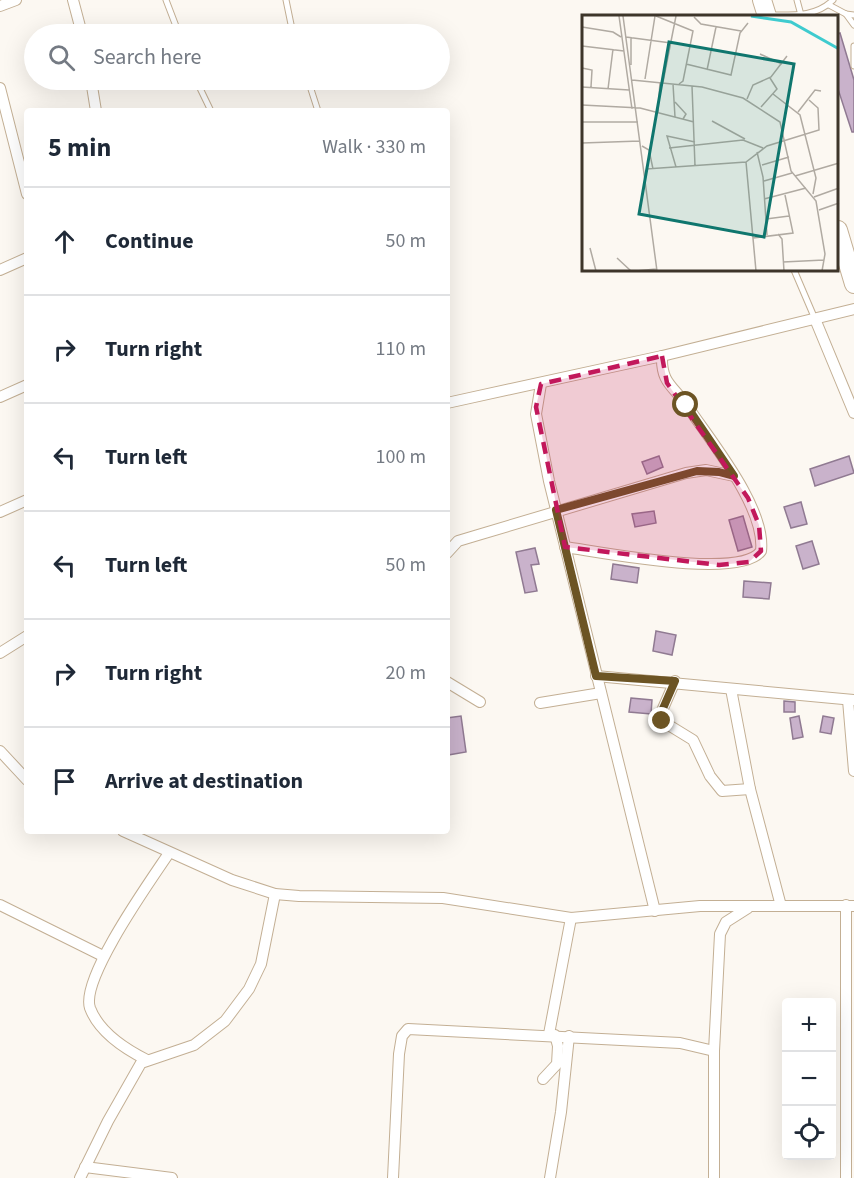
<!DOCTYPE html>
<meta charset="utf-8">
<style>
body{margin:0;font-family:"Source Sans 3",sans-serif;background:#f6f6f7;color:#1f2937}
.controls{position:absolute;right:18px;bottom:18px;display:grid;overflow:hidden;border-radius:6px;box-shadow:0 6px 24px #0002}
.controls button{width:54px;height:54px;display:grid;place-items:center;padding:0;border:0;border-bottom:2px solid #e0e1e3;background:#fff;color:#1f2937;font:30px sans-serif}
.stop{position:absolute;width:18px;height:18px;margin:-14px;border:4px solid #6c5424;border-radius:50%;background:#fff}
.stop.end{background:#6c5424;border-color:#fff;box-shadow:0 2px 6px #0008}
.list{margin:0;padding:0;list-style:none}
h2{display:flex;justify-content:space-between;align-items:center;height:78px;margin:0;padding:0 24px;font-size:26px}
h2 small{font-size:20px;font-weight:400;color:#747a83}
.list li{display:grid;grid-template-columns:39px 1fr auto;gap:18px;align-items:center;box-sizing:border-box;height:108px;padding:0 24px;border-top:2px solid #e0e1e3}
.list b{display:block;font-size:22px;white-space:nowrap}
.list em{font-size:20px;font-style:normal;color:#747a83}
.icon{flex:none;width:33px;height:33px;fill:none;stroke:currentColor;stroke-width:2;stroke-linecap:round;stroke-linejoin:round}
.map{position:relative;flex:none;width:854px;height:1178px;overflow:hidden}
.search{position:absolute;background:#fff;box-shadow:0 6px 24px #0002;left:24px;top:24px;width:426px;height:66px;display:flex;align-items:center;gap:15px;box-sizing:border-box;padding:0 21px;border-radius:33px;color:#747a83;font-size:22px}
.panel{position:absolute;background:#fff;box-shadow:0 6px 24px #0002;left:24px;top:108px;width:426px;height:726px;border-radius:6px}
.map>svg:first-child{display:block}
.building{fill:#c9b2cb;stroke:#907a92;stroke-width:1.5}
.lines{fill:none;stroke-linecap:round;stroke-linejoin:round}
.service-casing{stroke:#c3af94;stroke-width:7}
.minor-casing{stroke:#c3af94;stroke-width:12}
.trunk-casing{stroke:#c3af94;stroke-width:20}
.service{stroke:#fff;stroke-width:5}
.minor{stroke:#fff;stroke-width:10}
.trunk{stroke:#fff;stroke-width:18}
.route{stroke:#6c5424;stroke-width:8}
.marked{fill:#c2185b;fill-opacity:0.2;stroke:#c2185b;stroke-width:4.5;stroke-dasharray:12 8;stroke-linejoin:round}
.inset-river{fill:none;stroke:#3ecbcf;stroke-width:3}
.inset-road{fill:none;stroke:#b0aaa2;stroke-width:1.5}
.view{fill:#0f766e;fill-opacity:0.15;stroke:#0f766e;stroke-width:3}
.inset-edge{fill:none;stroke:#3d352a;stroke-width:3}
</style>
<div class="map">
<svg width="854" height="1178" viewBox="0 0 854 1178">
<rect width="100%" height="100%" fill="#fcf8f2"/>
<!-- building -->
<g class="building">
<polygon points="840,33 854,80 854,132 852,132 837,86 837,34"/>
<polygon points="659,456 663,467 647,474 642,462"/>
<polygon points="849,456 854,473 815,486 810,469"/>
<polygon points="801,502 807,524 791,528 784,507"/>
<polygon points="654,511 656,523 635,527 632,514"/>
<polygon points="743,516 752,547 738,551 729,520"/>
<polygon points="812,541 819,564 803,569 796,546"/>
<polygon points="535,548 539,564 531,565 537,591 525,593 516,552"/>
<polygon points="613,564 639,568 637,583 611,579"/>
<polygon points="744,581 771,583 769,599 743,597"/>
<polygon points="656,631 676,635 672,655 653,651"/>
<polygon points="631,698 652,700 651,714 629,712"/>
<polygon points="784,701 795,702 795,712 784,712"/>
<polygon points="461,716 466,752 448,755 447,718"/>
<polygon points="799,716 803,737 793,739 790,718"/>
<polygon points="823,716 834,718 831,734 820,732"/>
</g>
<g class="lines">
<!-- service casing -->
<g class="service-casing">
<g id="service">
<polyline points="166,0 179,34"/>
<polyline points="286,0 293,34"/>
<polyline points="797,0 801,15"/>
<polyline points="829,5 846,14 854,15"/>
<polyline points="846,14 854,25"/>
<path d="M770,15C793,15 816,17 833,0"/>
<polyline points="854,46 854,66"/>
<polyline points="196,80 211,111"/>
<polyline points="308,80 318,111"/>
<polyline points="794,270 815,319"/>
</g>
</g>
<!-- minor casing -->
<g class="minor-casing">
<g id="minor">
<polyline points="73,0 82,34"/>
<polyline points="0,6 16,0"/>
<polyline points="91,80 96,111"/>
<polyline points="0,88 27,194"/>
<polyline points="0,270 27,258"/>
<polyline points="815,319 854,413"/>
<polyline points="541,384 536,414 549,481 655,911"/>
<polyline points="0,397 27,385"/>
<polyline points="447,403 662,356 854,309"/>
<polyline points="0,512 27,500"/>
<path d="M565,547C601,552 741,580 761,551C766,508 712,443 688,407C674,386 661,384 662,356"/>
<polyline points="447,553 458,541 478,535 686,473 706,470 734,476"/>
<polyline points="0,653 27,636"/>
<polyline points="596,676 854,700"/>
<polyline points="675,681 661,713 662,721 693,740 710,776 722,791 750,789"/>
<polyline points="447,682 480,702"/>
<polyline points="731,689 750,789 781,906"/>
<polyline points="848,700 854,771"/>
<polyline points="540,703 601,693"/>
<polyline points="0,751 27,780"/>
<polyline points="123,831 232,880 275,894 299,896 443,898 571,918 700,906 854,906"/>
<polyline points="0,905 103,956"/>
<polyline points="549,1034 571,918"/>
<path d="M147,1060C125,1049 99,1032 90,1008C80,979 151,880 169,853"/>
<polyline points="543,1079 557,1064 558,1046 555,1035"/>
<polyline points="85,1167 172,1178"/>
<polyline points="80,1178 108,1121 141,1063 194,1045 225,1021 249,989 261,964 275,894"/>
<polyline points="393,1178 399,1054 402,1036 408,1029 680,1043 714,1051"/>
<polyline points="550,1178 561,1112 569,1036"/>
<polyline points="714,1178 714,1051 720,934 726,922 748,908"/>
<polyline points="846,1178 846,905"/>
</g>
</g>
<!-- trunk casing -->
<g class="trunk-casing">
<g id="trunk">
<polyline points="762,0 767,16"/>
<polyline points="838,230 854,284"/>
</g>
</g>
<!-- service -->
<use href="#service" class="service"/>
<!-- minor -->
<use href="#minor" class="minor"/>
<!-- trunk -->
<use href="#trunk" class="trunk"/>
</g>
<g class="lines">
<!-- route -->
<polyline class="route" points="662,721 661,713 675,681 596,676 556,510 697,471 719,472 734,476 686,405"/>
</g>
<!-- marked area -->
<path class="marked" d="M662,356L667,383L748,498L759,525L761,551L749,562L719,565L565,547L536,407L541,384Z"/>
<!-- overview -->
<g transform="translate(582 15)">
<rect width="256" height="256" fill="#fcf8f2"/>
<path class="inset-river" d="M169,1L209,7L257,34"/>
<path class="inset-road" d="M37,1L50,94M41,1L75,256M74,1L111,16L101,66L97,69M112,2L119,9L159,16M0,12L31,17L39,22M44,22L89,28M0,31L42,36M178,39L200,49M104,49L149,60L158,18L166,8M49,50V22M0,53L10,55L9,72M125,55L134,12M63,64L73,1M50,65L120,72L161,83L198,107L209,156L234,186L243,239L240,256M81,67L94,1M91,69L93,102M110,71L113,151M0,72L47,75M26,74L31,34M191,79L218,100L234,163L231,179M165,84L171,70L189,62L205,41M93,87L104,99L101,104M0,90L58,93L112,107M179,92L195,74L188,63M76,97L78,67M216,97L233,75L239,76M130,106L163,124M0,107H56M0,128L58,126M60,131L67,135L71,154M87,133L161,125L181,133M175,137L181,162L185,220M164,147L174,256M180,150L207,142M94,152L85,121L113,127M64,154L164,147L185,131L237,115L236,93L227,85M213,161L257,148M182,166L210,158M232,182L257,173M182,184L224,173M237,195L257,188M184,204L207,201M196,219L200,224L202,256M171,223L211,218L203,180M8,233L14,256M35,243L49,256M201,247L242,245M54,256L74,254"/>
<path class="view" d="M87,27L212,49L182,222L57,199Z"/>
<rect width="256" height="256" class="inset-edge"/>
</g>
</svg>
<div class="controls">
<button>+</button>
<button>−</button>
<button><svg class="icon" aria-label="locate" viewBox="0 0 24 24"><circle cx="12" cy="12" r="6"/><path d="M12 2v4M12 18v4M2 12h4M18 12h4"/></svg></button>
</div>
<div class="stop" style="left:686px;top:405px"></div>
<div class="stop end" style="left:662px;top:721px"></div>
<div class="search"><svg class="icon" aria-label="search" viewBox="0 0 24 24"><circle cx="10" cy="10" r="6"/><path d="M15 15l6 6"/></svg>Search here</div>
<section class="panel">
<h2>5 min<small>Walk · 330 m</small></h2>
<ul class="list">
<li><svg class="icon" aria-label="ahead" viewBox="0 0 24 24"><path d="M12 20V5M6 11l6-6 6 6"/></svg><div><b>Continue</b></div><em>50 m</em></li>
<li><svg class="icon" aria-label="right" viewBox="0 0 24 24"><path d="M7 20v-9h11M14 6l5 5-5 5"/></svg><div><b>Turn right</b></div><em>110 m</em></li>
<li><svg class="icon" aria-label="left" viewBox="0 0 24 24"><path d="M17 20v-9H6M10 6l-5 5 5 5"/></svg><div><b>Turn left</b></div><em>100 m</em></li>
<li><svg class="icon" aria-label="left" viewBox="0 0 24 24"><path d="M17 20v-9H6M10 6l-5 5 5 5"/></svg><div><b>Turn left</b></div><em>50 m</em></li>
<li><svg class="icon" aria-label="right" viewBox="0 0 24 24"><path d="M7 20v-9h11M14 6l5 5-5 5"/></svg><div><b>Turn right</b></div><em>20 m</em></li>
<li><svg class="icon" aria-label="arrive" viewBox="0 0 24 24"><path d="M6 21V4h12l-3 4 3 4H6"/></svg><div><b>Arrive at destination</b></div></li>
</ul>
</section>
</div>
